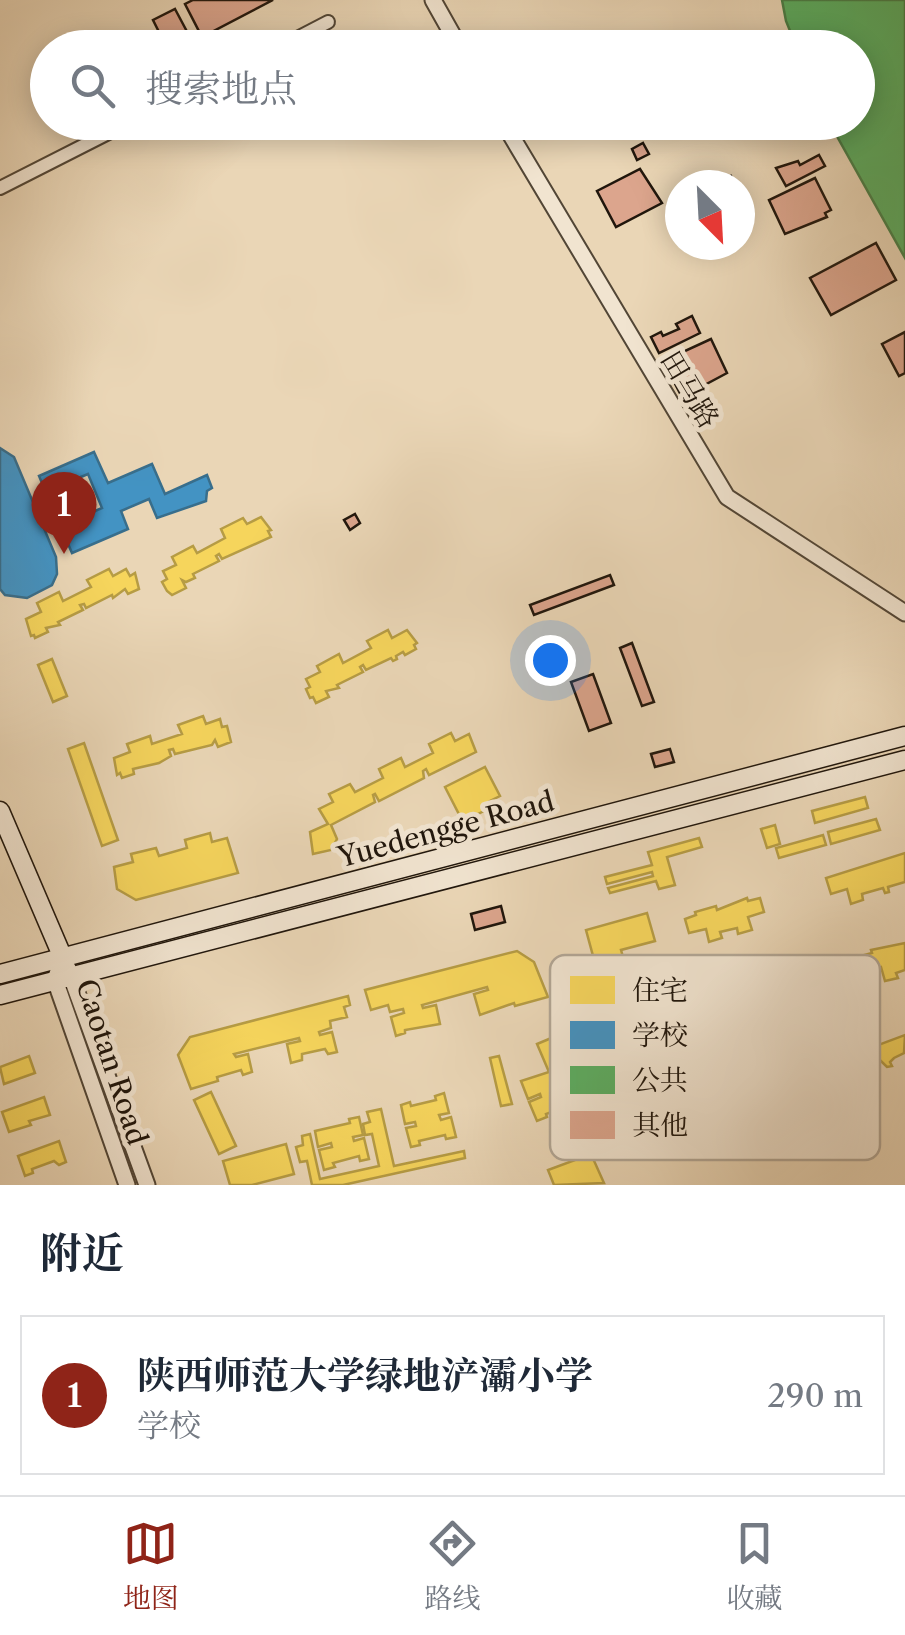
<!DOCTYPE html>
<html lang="zh">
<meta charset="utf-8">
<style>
body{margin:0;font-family:"Libre Caslon Text","Noto Serif SC",serif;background:#f2f2f3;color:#1f2937}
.compass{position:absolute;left:665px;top:170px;width:90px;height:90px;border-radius:50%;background:#fff;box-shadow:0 5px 25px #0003;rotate:156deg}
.you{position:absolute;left:550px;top:660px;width:35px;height:35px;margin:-25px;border:8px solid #fff;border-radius:50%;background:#1a73e8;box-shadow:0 0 0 15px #1a73e833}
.badge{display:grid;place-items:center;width:65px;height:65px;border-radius:50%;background:#8f2418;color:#fff;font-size:32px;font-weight:700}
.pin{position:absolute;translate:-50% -82px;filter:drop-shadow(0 2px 5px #0008)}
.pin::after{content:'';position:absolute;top:52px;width:35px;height:30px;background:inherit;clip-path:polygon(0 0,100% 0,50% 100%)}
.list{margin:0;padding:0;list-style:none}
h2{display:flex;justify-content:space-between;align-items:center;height:130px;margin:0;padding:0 40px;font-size:42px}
h2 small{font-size:32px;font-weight:400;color:#747a83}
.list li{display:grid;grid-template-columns:65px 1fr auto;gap:30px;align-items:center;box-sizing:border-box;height:160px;margin:0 20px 20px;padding:0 20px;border:2px solid #e0e1e3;border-radius:0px}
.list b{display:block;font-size:38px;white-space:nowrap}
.list p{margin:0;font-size:32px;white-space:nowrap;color:#747a83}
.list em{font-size:32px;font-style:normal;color:#747a83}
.icon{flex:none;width:55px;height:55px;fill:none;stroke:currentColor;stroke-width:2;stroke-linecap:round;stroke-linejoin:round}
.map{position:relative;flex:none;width:905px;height:1185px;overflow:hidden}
.search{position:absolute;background:#fff;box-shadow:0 5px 25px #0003;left:30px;right:30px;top:30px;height:110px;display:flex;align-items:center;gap:25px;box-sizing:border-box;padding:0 35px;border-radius:55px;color:#747a83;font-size:38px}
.sheet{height:310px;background:#fff}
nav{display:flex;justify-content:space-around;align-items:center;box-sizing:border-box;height:140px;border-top:2px solid #e0e1e3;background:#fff;font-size:28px;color:#747a83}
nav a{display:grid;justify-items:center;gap:5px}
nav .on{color:#8f2418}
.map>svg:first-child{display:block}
.homes{fill:#f6d55c;stroke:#b69c44;stroke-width:2.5}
.schools{fill:#4393c3;stroke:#386e8c;stroke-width:2.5;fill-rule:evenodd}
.public{fill:#5aae61;stroke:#498048;stroke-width:2.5}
.building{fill:#dca58d;stroke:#20160c;stroke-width:2.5}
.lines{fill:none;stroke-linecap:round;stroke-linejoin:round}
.minor-casing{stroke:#524636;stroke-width:16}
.tertiary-casing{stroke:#524636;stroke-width:19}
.secondary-casing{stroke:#20160c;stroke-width:21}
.minor{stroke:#f1e4d0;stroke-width:12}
.tertiary{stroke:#f1e4d0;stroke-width:15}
.secondary{stroke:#f1e4d0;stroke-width:18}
.labels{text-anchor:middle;stroke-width:10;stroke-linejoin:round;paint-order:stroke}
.street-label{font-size:28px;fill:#20160c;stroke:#f1e4d0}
.key{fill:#f1e4d0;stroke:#b2a695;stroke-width:2.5}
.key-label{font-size:28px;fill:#20160c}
</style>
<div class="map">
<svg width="905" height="1185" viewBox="0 0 905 1185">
<rect width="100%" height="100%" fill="#ead6b6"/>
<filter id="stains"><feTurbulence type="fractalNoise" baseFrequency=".002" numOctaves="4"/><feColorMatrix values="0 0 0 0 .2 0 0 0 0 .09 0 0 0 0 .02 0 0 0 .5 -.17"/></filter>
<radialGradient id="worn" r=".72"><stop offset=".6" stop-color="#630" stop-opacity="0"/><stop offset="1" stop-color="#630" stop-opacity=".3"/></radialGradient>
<!-- homes -->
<g class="homes">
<polygon points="261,517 271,530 268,531 271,537 222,559 219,554 216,556 219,561 193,574 195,578 186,582 182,580 186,588 172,595 167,591 162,582 167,579 163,571 176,565 172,557 193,546 197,553 225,538 221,529 243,518 247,524"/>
<polygon points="109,569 113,576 126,569 130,576 135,573 139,589 128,594 125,589 113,598 112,595 86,608 84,604 80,605 83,610 58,622 60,625 46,628 48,632 35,638 34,635 31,636 26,619 41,612 37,603 59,592 63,601 91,587 87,580"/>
<polygon points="388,630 392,638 407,630 417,643 414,645 416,649 405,655 403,652 396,656 397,659 393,661 391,658 366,670 363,665 360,667 363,672 337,685 339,688 326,691 329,697 316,703 313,697 310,698 306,689 310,687 306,679 320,672 317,666 339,654 343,663 371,648 367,641"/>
<polygon points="52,659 67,696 53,702 38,665"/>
<polygon points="203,716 206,724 220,719 222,727 227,726 231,742 218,747 215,740 212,745 175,754 173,749 169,750 171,756 159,763 133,769 134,774 122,778 120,773 117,775 114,758 130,752 127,744 150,736 152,744 182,734 178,725"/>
<polygon points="451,733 455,741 469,734 476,752 429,775 426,769 423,771 424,778 379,801 375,794 373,795 375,802 331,825 337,839 331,850 313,854 310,832 328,824 319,809 333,802 329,794 350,784 355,792 383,778 379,769 401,758 405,767 433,753 429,744"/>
<polygon points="84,743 118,840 102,846 68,749"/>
<polygon points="485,767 500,796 490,801 493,806 463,822 445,787"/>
<polygon points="865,797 868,808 815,823 812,811"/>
<polygon points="876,819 880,830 831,844 828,832"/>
<polygon points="775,825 780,844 767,848 761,829"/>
<polygon points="210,833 212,842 227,838 238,873 136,900 117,889 114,867 133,862 131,854 156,848 159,856 187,848 185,840"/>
<polygon points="823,835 826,845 779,858 776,848"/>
<polygon points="699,838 702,847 667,857 675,885 659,889 656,881 610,893 608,888 653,876 652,872 607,884 605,877 652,865 648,852"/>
<polygon points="905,853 905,882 888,887 889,892 885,893 883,888 862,894 863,900 851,904 847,889 831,894 826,878"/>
<polygon points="747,898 748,901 760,898 764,912 748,917 752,930 738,934 737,928 720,932 722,938 709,942 706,929 689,933 685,919 696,915 695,912 716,906 717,910"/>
<polygon points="647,913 655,941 621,950 632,988 653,982 660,1007 611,1022 586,930"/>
<polygon points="905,943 905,970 896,973 898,978 885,981 881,967 865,972 861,956 872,953 871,950"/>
<polygon points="517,951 534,962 548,997 515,1006 514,1003 480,1015 474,994 488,990 487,987 422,1005 423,1008 436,1005 440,1024 405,1030 405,1033 396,1036 391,1017 404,1013 403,1009 390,1012 388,1005 371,1010 365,990"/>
<polygon points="348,996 350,1005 344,1007 347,1017 330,1021 331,1028 319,1032 320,1035 332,1032 337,1052 328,1054 325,1049 302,1054 302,1060 291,1063 287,1044 300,1041 299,1038 234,1054 236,1057 248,1054 252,1072 243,1075 241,1070 217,1077 218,1081 191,1089 178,1055 190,1037"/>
<polygon points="561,1034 588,1099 546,1114 547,1117 537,1121 529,1102 541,1097 540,1094 528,1099 521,1081 549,1072 537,1044"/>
<polygon points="905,1035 904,1053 894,1058 890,1062 892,1066 887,1067 881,1061 871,1066 869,1062 853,1069 854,1072 842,1081 843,1085 838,1087 831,1080 812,1087 807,1073 817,1068"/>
<polygon points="29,1056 35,1073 4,1084 0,1067"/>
<polygon points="499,1056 512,1104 501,1106 490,1058"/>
<polygon points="211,1092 236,1146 219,1154 194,1100"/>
<polygon points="444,1093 449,1113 439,1115 441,1120 451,1117 456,1137 446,1139 445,1135 419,1141 420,1145 411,1147 406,1128 416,1126 415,1122 405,1124 401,1105 410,1102 411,1106 436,1100 435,1096"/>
<polygon points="44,1097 50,1115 29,1121 31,1125 9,1132 2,1112"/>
<polygon points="381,1109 394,1166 464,1151 465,1158 343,1185 312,1185 307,1161 300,1162 296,1147 303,1145 302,1136 310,1134 320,1179 379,1166 372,1134 365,1135 363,1124 370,1122 367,1112"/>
<polygon points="359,1117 363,1135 353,1137 354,1141 364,1138 369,1159 360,1161 359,1156 333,1163 335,1167 324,1170 319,1150 332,1147 331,1143 318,1147 315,1131 350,1123 349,1119"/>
<polygon points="59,1141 66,1162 59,1165 54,1161 32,1169 33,1173 25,1176 18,1156"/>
<polygon points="286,1144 294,1174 252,1185 230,1185 223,1161"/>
<polygon points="591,1154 604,1183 554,1185 548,1170"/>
</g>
<!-- schools -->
<g class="schools">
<polygon points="0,448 14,457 56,557 57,574 52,585 27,598 5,595 0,589"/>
<path d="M94,452L108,483L152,464L165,494L207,475L212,488L207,491L206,501L157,518L149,499L121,511L128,529L72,553L39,476ZM88,474L102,508L74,520L59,486Z"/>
</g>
<!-- public -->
<polygon class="public" points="782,0 905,0 905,258 829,122 858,122 858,48 797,48 786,21"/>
<!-- building -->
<g class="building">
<polygon points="193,0 273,0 202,37 185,4"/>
<polygon points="175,9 192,41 180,48 161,48 156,39 161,36 153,20"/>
<polygon points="643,143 649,154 637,160 632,149"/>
<polygon points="819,155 825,166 786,186 776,168 798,161 800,165"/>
<polygon points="640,169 662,203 616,227 597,191"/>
<polygon points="731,176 736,185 712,185"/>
<polygon points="815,178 831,210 825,213 827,217 785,234 769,200"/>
<polygon points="876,243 896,280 831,315 810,278"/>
<polygon points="692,316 700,333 659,353 651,337 661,332 663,336 679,329 676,324"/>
<polygon points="905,332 905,373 899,376 882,344"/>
<polygon points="711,339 727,373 682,397 663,361"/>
<polygon points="355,514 360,523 350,530 344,520"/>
<polygon points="610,575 614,585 534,615 530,605"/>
<polygon points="632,643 654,702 642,706 620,648"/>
<polygon points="593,674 611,723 589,731 571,682"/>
<polygon points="670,749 674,762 655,767 651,754"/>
<polygon points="501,906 505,922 475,930 471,914"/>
</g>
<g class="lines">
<!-- minor casing -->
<g class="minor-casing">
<g id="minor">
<polyline points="278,48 328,22"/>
<polyline points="0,188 130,122"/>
</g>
</g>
<!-- tertiary casing -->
<g class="tertiary-casing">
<g id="tertiary">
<polyline points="433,0 460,48"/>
<polyline points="503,122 727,497 905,613"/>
<polyline points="68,968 147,1185"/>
<polyline points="58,971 55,980 127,1185"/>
</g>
</g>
<!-- secondary casing -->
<g class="secondary-casing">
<g id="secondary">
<polyline points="0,811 63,958"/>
<polyline points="0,974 905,736"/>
<polyline points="0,995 905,760"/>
</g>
</g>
<!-- minor -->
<use href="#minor" class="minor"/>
<!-- tertiary -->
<use href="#tertiary" class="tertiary"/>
<!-- secondary -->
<use href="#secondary" class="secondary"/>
</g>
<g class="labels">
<!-- street labels -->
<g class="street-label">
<text transform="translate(690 389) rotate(59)" y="10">田马路</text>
<text transform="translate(446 829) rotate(-15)" y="10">Yuedengge Road</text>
<text transform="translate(112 1062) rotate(72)" y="10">Caotan Road</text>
</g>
</g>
<!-- legend -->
<rect x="550" y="955" width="330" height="205" rx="15" class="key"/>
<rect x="570" y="976" width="45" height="28" fill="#f6d55c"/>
<rect x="570" y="1021" width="45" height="28" fill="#4393c3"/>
<rect x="570" y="1066" width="45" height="28" fill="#5aae61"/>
<rect x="570" y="1111" width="45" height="28" fill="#dca58d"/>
<g class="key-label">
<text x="632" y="1000">住宅</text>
<text x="632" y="1045">学校</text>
<text x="632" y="1090">公共</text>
<text x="632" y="1135">其他</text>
</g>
<rect width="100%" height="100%" filter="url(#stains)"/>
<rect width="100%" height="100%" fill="url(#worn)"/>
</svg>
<svg class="compass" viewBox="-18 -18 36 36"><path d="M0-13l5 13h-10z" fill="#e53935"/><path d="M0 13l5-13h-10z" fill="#747a83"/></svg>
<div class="you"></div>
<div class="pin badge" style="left:64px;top:554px">1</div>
<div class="search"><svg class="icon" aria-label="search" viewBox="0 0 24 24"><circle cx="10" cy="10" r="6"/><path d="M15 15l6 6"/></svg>搜索地点</div>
</div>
<section class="sheet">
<h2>附近<small></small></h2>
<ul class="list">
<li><span class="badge">1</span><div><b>陕西师范大学绿地浐灞小学</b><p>学校</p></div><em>290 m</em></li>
</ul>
</section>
<nav>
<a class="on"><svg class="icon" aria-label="map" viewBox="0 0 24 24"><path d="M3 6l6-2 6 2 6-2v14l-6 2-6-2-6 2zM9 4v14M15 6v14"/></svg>地图</a>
<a><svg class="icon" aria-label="directions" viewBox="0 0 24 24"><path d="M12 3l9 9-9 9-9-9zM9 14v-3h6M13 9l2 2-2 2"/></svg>路线</a>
<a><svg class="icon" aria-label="saved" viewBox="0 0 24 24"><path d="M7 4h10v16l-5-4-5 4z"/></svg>收藏</a>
</nav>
